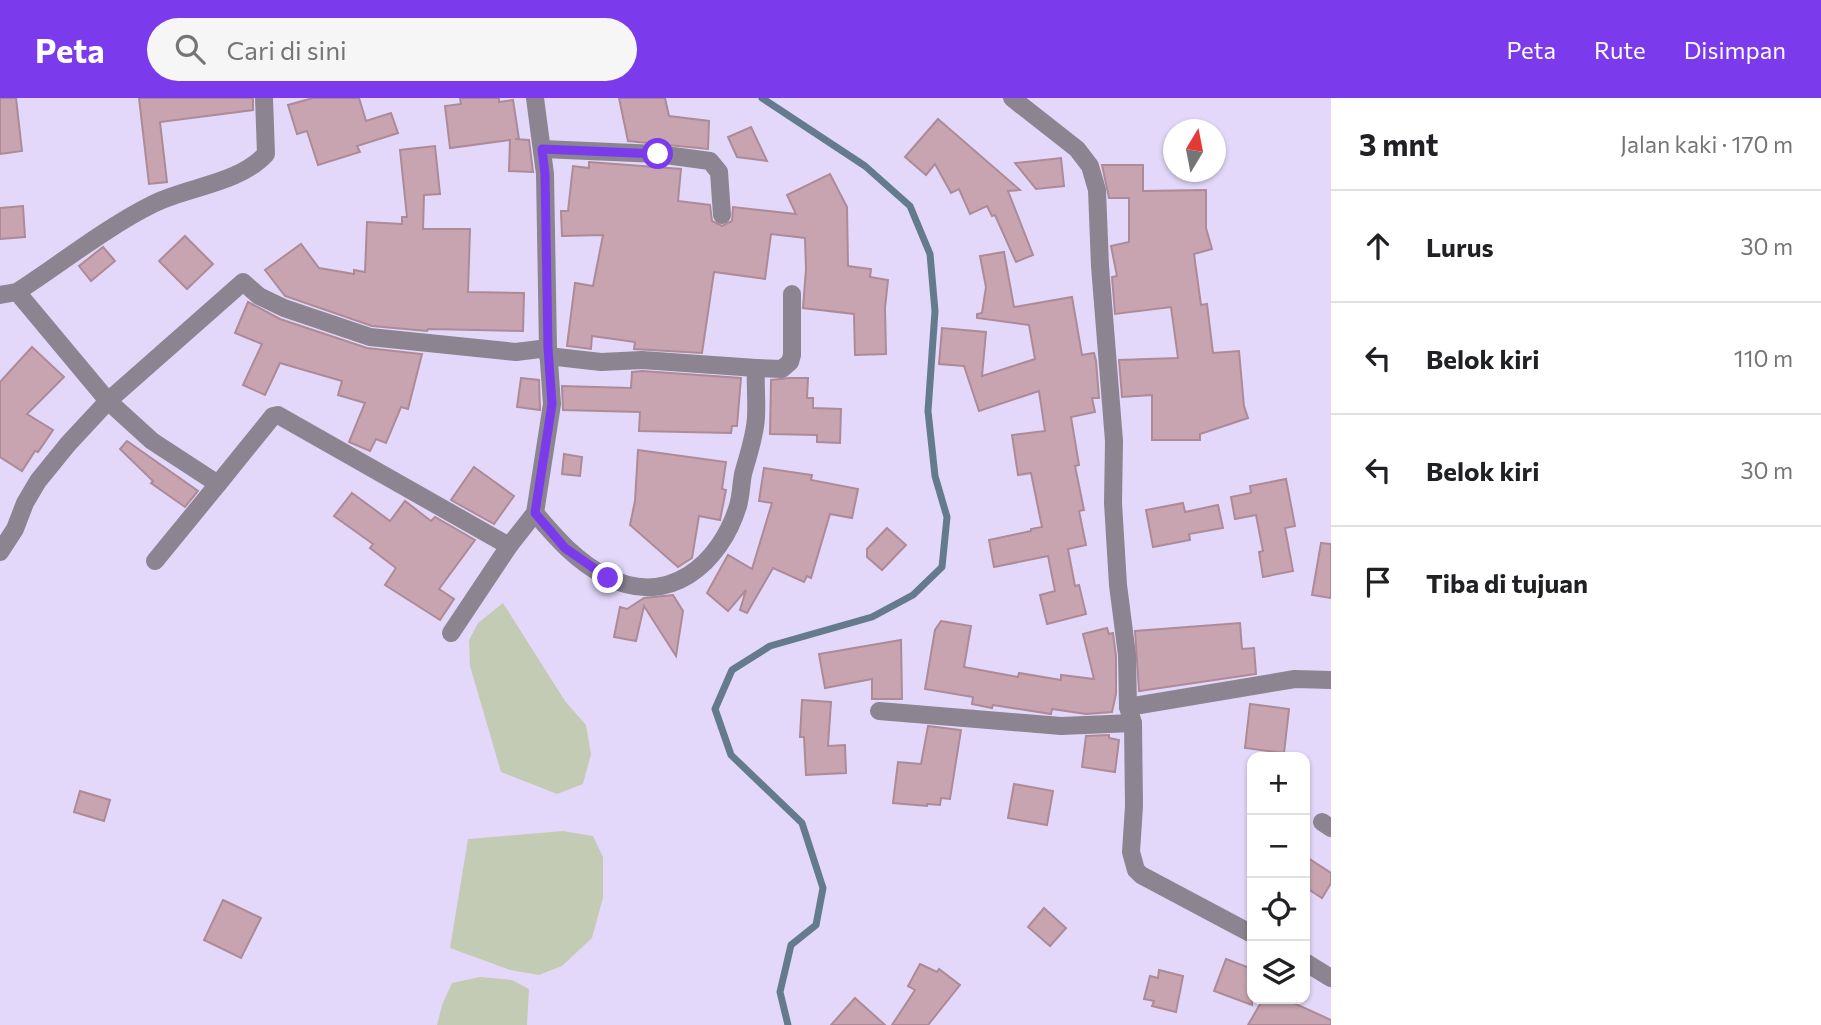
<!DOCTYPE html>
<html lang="id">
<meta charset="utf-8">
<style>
body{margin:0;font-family:Commissioner,sans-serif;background:#f6f6f6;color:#202124}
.controls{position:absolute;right:21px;bottom:21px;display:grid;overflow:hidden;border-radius:14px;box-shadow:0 2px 5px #0004}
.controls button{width:63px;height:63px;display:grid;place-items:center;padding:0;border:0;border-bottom:2px solid #e0e0e0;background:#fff;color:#202124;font:35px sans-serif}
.compass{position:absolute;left:1163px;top:21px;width:63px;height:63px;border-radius:50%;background:#fff;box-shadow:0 2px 5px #0004;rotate:10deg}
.stop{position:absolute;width:21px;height:21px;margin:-16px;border:5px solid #7c3aed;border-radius:50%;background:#fff}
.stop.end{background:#7c3aed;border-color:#fff;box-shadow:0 2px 7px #0008}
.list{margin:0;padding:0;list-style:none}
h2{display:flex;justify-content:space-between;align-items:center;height:91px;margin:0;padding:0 28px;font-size:30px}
h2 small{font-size:23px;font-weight:400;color:#757577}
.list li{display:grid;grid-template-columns:46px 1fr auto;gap:21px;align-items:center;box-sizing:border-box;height:112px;padding:0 28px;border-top:2px solid #e0e0e0}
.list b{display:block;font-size:26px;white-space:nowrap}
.list em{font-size:23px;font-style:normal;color:#757577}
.icon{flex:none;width:38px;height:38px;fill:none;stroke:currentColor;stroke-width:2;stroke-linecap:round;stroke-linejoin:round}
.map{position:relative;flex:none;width:1331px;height:927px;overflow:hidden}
header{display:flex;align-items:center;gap:42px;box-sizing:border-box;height:98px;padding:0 35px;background:#7c3aed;color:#fff}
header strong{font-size:33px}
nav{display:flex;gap:38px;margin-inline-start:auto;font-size:24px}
.search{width:490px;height:63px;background:#f6f6f6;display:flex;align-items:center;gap:18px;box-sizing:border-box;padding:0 24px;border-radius:38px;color:#757577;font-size:26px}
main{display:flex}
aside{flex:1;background:#fff}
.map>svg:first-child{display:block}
.green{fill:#c4cbb4}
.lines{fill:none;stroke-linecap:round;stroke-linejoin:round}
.stream{stroke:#647b8d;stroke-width:7}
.building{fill:#c8a4b1;stroke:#ad8a97;stroke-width:2}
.street{stroke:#8c8490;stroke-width:18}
.route{stroke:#7c3aed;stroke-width:9}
</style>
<header>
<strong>Peta</strong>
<div class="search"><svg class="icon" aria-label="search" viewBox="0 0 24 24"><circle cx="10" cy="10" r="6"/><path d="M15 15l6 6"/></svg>Cari di sini</div>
<nav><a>Peta</a><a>Rute</a><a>Disimpan</a></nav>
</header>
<main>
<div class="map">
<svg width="1331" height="927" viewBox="0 0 1331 927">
<rect width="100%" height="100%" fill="#e3d8fa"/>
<!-- green -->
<g class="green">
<polygon points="503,505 565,603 586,627 591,656 583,686 557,696 501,674 470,568 469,542 478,525"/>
<polygon points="563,733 593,738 603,759 603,800 592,840 562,868 539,877 510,872 450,850 468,741"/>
<polygon points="480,879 512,882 529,891 527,927 437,927 442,907 452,885"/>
</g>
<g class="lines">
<!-- stream -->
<polyline class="stream" points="762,0 865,68 910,108 930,156 935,213 928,313 935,378 947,419 942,469 913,497 872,519 770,548 732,572 715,611 731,657 802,725 823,790 816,827 791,847 780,894 788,927"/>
</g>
<!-- building -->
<g class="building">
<polygon points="0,0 16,0 22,53 0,56"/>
<polygon points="139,0 253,0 253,12 160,24 167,84 149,86"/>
<polygon points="313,0 359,0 366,23 391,15 398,35 357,48 360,54 318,67 307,33 297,36 288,7"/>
<polygon points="460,0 499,0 499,4 513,2 519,41 515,41 529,42 533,74 509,73 510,42 450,50 445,8 461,6"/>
<polygon points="619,0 665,0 669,18 709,23 708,51 628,43"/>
<polygon points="938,21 1020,92 1008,93 1033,157 1016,164 995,117 992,118 987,108 970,116 959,91 951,95 935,66 926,77 905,59"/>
<polygon points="751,29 767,63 737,59 728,39"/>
<polygon points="435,48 440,96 424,97 423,131 470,131 468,194 524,195 523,233 428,231 427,233 372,228 285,198 265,172 301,146 319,170 354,176 354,172 365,174 367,124 402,126 402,119 407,119 400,52"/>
<polygon points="1061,60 1064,88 1036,91 1015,65"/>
<polygon points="589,64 681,71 678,103 710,107 712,123 722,128 732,123 733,109 796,116 787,97 830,76 847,109 848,168 871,171 870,179 888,182 885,210 886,256 855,257 854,216 803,210 806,171 805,140 771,136 765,181 714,174 702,255 634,251 635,244 592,238 591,251 567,248 575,185 593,188 603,137 562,138 561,113 568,113 573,68 589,70"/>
<polygon points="1102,67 1143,67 1143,93 1206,92 1206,130 1212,151 1194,156 1201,207 1207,206 1213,255 1239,253 1244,308 1248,320 1200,336 1200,342 1152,342 1152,297 1122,299 1119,262 1178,260 1171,209 1115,216 1112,179 1117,178 1111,148 1129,144 1129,100 1109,100"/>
<polygon points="23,108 25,139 0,141 0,110"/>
<polygon points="185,138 213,166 187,191 159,163"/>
<polygon points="103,149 115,163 91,183 79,168"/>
<polygon points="1004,154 1014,209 1072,199 1082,257 1094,255 1096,263 1099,300 1092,300 1095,314 1071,319 1079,367 1075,368 1084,412 1079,413 1086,447 1068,451 1075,488 1079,487 1086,516 1047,526 1040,497 1055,493 1048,458 994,469 989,442 1031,433 1031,431 1042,429 1031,375 1018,377 1012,337 1045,333 1039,293 979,313 964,268 939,266 942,230 986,234 982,278 1035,261 1029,227 977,220 977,216 982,215 986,189 980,158"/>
<polygon points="248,204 280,221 367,250 422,256 408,311 401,309 386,345 376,341 370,353 349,344 365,305 338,297 342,283 280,265 265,297 243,287 262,246 235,235"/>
<polygon points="32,249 64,279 27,316 53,332 38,354 35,353 22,373 0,359 0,284"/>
<polygon points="642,273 741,280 737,328 732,328 731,335 639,333 640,314 563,312 562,288 631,290 632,274"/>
<polygon points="521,280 539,282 540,312 517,309"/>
<polygon points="789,280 808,280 807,300 813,300 813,310 841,311 840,345 817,344 817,337 770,336 771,282"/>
<polygon points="127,343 198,393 185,409 151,385 153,383 120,351"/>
<polygon points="638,352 726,364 722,391 726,392 720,422 699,418 692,460 678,469 630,427 635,403"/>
<polygon points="564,356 582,359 580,378 562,376"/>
<polygon points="474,369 514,398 494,426 451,402"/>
<polygon points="764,370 812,377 811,382 858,391 852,420 830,416 811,480 807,478 804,484 773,470 747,515 740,512 746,492 728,513 707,495 728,457 752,471 772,405 759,403"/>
<polygon points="1286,381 1295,428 1285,430 1293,473 1263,479 1259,454 1263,453 1256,417 1235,421 1231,399 1251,395 1250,388"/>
<polygon points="352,395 390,423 405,403 431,423 435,419 475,442 439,491 454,501 440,522 385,487 396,470 370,450 373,446 334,418"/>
<polygon points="1183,405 1185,414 1218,407 1223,430 1189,436 1190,442 1153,449 1146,412"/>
<polygon points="887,430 906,447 882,472 867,459 867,451"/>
<polygon points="1321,445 1331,446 1331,500 1312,497"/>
<polygon points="673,497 683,513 676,558 644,508 636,543 614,539 620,509 627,511 644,500"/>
<polygon points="941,523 971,528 964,569 1018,579 1019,575 1061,582 1061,577 1094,581 1083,536 1107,530 1109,536 1113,535 1116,558 1116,596 1112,614 1086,616 1052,611 1051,616 993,607 992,610 972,606 973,599 925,591 935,532"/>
<polygon points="1240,525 1242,551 1254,550 1256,576 1139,593 1135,533"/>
<polygon points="901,542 902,601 872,601 872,581 825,590 819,556"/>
<polygon points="802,602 831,604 828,648 845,647 846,675 806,677 804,639 800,639"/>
<polygon points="1250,606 1289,611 1284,655 1245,650"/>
<polygon points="928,628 961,632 950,701 941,700 940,707 927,706 927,708 893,705 898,664 921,666"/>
<polygon points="1109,637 1109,640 1119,642 1115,674 1082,669 1086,638"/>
<polygon points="1014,686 1053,693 1047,727 1008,720"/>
<polygon points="80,693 110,702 104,723 74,714"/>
<polygon points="1305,758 1331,775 1331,785 1322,800 1305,789"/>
<polygon points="223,802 261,820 241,860 204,842"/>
<polygon points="1044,810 1066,830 1050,848 1028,829"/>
<polygon points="1226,861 1252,871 1252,907 1214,893"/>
<polygon points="920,866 937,874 939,871 960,887 928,927 892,927 915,892 908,888"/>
<polygon points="1159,872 1183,878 1176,914 1152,908 1154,903 1144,901 1150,878 1158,880"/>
<polygon points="855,900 885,927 831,927"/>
<polygon points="1263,901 1285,901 1331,922 1331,927 1248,927"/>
</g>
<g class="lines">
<!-- street -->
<g class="street">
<polyline points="1012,0 1077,51 1090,68 1097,92 1100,168 1114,343 1113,405 1118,487 1127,557 1128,609 1133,625 1134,708 1131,754 1136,772 1141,777 1252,836"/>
<polyline points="542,51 658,56 710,63 719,74 722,117"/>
<path d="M17,194C62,165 105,130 153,106C190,88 238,86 266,56L264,0"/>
<polyline points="0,197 17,194 108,303 68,346 38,383 25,405 15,431 0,454"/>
<polyline points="756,270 782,271 790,264 792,257 792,196"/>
<path d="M535,415C556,440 577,464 607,479C669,510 720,466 738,408C741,398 741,387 743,376C748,357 755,339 756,319C757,302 755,287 756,270L642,262L601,264L548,258"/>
<polyline points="509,448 278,317 273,318 218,386 152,343 108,303 243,184 259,198 284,210 370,239 516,254 548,250"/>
<polyline points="155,463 218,386"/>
<polyline points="451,535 509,448 535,415 552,306 548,250 545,76 535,0"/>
<polyline points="1128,609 1295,581 1331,582"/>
<polyline points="879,613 1061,628 1133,625"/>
<polyline points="1322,724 1331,730"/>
<polyline points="1305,864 1331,880"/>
</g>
</g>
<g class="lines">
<!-- route -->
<polyline class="route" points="608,480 565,450 535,415 552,306 548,250 545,76 542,51 658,56"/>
</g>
</svg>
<div class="controls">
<button>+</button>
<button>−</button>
<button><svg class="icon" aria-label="locate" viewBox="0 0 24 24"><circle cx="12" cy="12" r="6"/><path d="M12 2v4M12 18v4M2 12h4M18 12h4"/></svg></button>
<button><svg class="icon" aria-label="layers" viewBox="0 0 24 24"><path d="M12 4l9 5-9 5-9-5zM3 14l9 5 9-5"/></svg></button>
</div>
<svg class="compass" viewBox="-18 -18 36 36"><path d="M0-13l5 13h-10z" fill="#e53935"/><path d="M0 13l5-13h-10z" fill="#757577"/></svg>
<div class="stop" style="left:658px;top:56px"></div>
<div class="stop end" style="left:608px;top:480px"></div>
</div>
<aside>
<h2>3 mnt<small>Jalan kaki · 170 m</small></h2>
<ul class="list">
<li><svg class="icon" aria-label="ahead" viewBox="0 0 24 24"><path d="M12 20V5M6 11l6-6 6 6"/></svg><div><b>Lurus</b></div><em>30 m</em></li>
<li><svg class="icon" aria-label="left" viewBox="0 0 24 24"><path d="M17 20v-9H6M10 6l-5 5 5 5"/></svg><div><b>Belok kiri</b></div><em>110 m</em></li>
<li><svg class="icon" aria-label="left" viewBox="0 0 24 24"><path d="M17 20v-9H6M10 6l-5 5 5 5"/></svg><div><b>Belok kiri</b></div><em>30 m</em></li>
<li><svg class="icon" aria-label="arrive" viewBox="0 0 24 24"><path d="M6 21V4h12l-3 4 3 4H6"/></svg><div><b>Tiba di tujuan</b></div></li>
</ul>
</aside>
</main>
